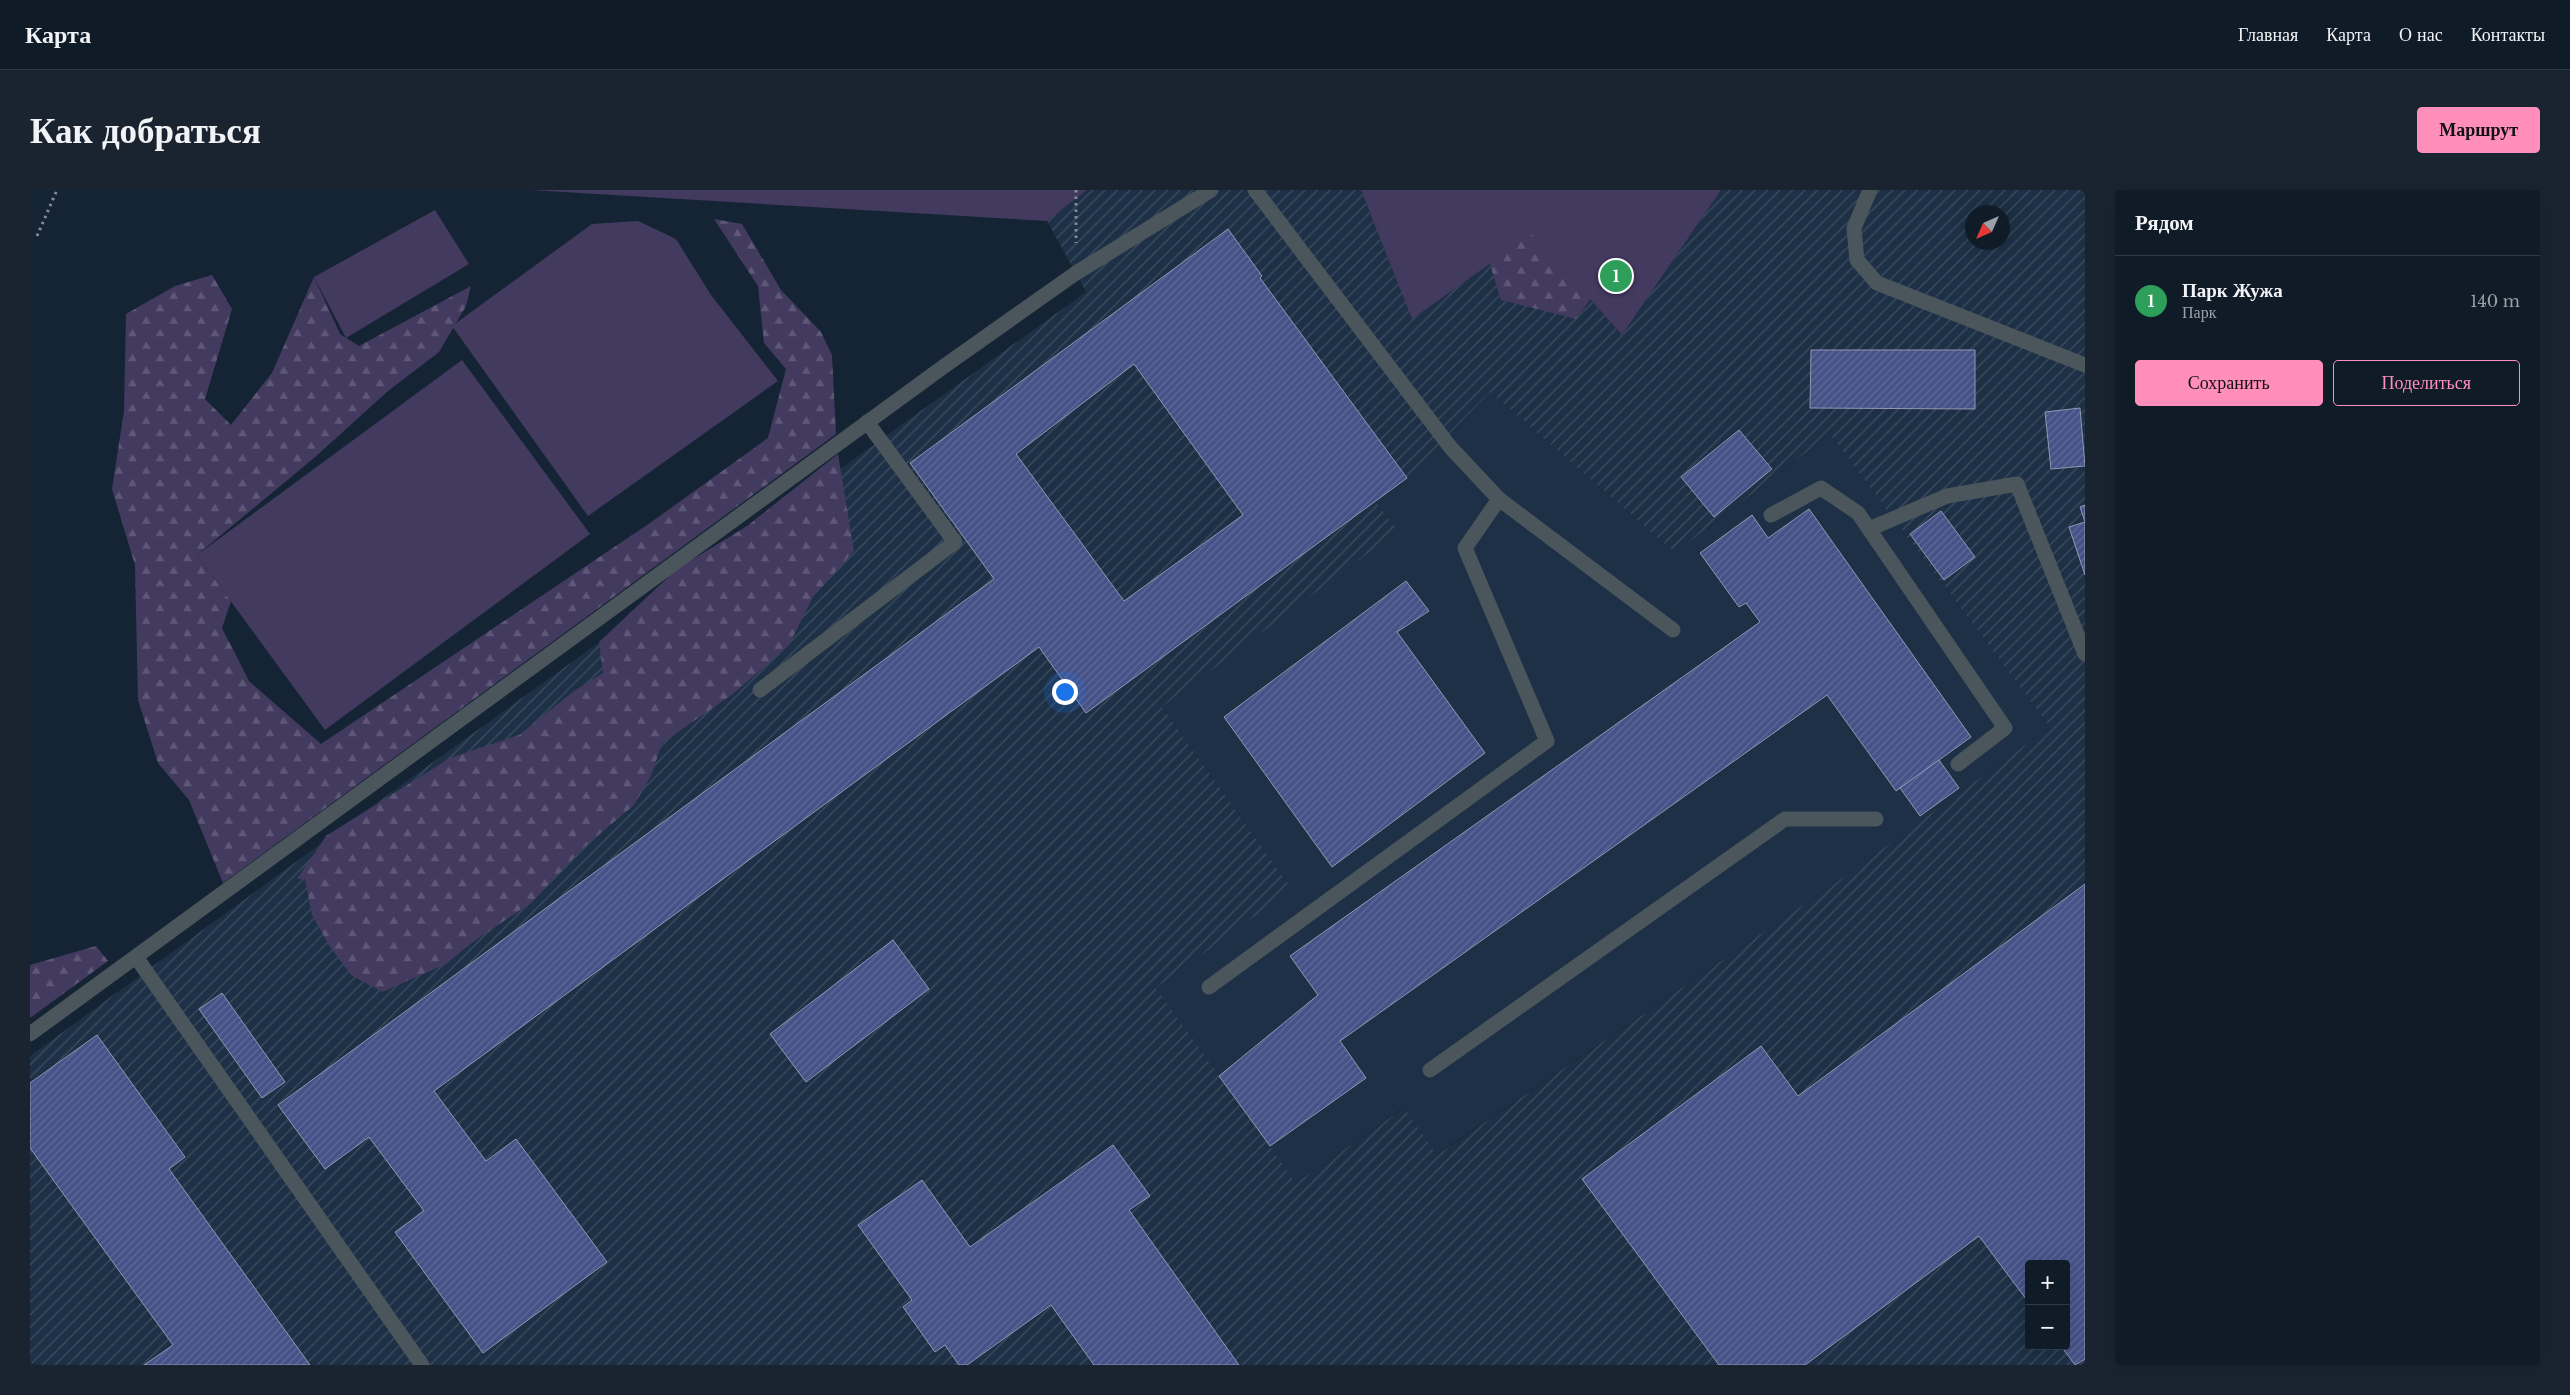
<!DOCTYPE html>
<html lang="ru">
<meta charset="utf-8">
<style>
body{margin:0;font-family:"Libre Baskerville",serif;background:#192430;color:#f1f3f6}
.controls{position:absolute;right:15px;bottom:15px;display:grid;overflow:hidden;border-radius:5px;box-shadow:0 5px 20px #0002}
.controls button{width:45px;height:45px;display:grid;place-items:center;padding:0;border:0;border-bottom:1px solid #303945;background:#101b28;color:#f1f3f6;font:25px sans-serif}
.compass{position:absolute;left:1935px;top:15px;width:45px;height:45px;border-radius:50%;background:#101b28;box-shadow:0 5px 20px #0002;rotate:225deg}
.you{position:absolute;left:1034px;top:501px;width:18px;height:18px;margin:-12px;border:4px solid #fff;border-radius:50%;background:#1a73e8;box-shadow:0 0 0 8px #1a73e833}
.badge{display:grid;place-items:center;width:32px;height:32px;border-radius:50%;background:#ff8eba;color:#fff;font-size:16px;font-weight:700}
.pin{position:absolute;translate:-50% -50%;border:2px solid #fff;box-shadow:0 1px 5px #0006}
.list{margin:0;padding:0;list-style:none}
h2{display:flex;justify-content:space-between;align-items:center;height:65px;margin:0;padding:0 20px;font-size:21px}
h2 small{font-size:16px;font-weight:400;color:#9ca1a8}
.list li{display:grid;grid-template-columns:32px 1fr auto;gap:15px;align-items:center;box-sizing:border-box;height:90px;padding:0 20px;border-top:1px solid #303945}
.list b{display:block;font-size:19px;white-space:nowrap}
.list p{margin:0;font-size:16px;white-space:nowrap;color:#9ca1a8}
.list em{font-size:16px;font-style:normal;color:#9ca1a8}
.actions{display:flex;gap:10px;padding:15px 20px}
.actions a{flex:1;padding:11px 0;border:1px solid #ff8eba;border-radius:5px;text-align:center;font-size:18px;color:#ff8eba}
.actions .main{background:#ff8eba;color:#111}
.map{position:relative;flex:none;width:2055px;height:1175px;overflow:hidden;border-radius:5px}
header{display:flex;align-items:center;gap:30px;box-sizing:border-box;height:70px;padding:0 25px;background:#101b28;border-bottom:1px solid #303945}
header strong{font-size:24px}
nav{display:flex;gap:28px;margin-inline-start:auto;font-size:18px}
.intro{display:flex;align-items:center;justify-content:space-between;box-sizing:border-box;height:120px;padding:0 30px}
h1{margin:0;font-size:35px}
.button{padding:12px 22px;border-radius:5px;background:#ff8eba;color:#111;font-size:18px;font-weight:700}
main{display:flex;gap:30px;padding:0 30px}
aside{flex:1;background:#101b28;border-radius:5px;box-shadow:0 5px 20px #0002}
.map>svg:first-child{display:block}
.built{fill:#1d3046}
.industrial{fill:url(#industrial-furrows);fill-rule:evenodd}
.forest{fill:url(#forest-firs)}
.green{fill:#433a5f}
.building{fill:url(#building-hatch);stroke:#9298b2;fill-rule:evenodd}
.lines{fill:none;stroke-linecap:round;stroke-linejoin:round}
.path{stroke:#808c9b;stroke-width:3;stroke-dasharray:2.5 4;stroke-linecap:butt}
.lane{stroke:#4b565c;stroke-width:15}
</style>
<header>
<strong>Карта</strong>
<nav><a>Главная</a><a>Карта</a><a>О нас</a><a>Контакты</a></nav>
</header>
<div class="intro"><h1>Как добраться</h1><a class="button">Маршрут</a></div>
<main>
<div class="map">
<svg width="2055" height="1175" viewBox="0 0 2055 1175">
<defs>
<pattern id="industrial-furrows" width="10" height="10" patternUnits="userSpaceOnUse" patternTransform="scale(1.25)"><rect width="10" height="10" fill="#1d3046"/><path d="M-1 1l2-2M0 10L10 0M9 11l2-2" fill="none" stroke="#3e4e61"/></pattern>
<pattern id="forest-firs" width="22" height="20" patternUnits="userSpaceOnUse" patternTransform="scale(1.25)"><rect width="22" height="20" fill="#433a5f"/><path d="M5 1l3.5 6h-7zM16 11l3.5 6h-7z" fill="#5e5777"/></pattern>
<pattern id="building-hatch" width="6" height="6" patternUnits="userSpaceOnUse" patternTransform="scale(1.25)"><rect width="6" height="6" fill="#465187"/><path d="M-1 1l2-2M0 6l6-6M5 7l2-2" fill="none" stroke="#606a99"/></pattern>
</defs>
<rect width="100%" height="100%" fill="#152435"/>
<!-- built -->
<polygon class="built" points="1460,202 1645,363 1800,244 2020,537 1804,694 1406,965 1373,918 1266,993 1125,798 1262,699 1132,517 1367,341 1345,311 1377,288"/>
<!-- industrial -->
<path class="industrial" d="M1057,0H1331L1382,128L1502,44L1592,145L1691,0H2055V1175H0V866L392,580L1056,102L1017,31ZM1942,22H1972V52H1942ZM1460,202L1645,363L1800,244L2020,537L1804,694L1407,965L1374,918L1266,993L1126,798L1262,699L1132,517L1368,341L1345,311L1377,288ZM1999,1074H2036V1156H1999Z"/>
<!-- forest -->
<g class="forest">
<polygon points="1478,0 1599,57 1546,129 1471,110 1452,49"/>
<polygon points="684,29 712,34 751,100 791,142 802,165 806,244 193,693 159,610 128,573 108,510 105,375 82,299 94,221 96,124 145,96 182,85 202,119 175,209 201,235 242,183 284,87 310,144 329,156 441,96 436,116 409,162 358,201 284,268 167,365 201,411 192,438 219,491 291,554 620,333 738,248 756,179 734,153 728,96"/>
<polygon points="808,264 824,361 783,407 759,455 703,504 632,553 621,586 604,615 552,659 502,712 443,752 416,774 352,802 321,785 300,757 282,725 275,689 267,689 296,646 420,568 489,545 544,501 573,483 569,452 647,379 717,336"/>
<polygon points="66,756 78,771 0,828 0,775"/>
</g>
<!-- green -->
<g class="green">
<polygon points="500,0 1057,0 1017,31"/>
<polygon points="1331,0 1691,0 1592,145 1502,44 1382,129"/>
<polygon points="405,20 439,74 316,148 284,87"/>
<polygon points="608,31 646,49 681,105 748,191 558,326 422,136 562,34"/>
<polygon points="432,170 560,344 295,540 167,365"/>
</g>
<!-- building -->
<g class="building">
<path d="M1198,39L1232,86L1230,88L1377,288L1056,523L1009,457L404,901L456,971L486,949L577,1072L453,1163L365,1042L394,1021L339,947L295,979L248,915L964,389L880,273ZM1104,174L1213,325L1094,411L986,264Z"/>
<polygon points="1781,160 1945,160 1945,219 1780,218"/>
<polygon points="2050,218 2055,276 2021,279 2015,222"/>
<polygon points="1709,240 1742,279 1684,327 1651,287"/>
<polygon points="2055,315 2055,385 2039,337 2055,332 2050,317"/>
<polygon points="1779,319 1941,547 1866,601 1797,505 1310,851 1336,888 1240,956 1189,886 1288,805 1260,766 1730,432 1716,413 1709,417 1670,363 1722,325 1738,348"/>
<polygon points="1911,321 1945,367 1914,390 1880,344"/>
<polygon points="1376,391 1399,421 1367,442 1455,563 1302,677 1194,527"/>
<polygon points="1909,570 1929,598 1890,626 1870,598"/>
<polygon points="2055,694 2055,1169 2045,1175 2031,1156 2036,1156 2036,1074 1999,1074 1999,1113 1949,1046 1775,1175 1689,1175 1552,989 1731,856 1768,906"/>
<polygon points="863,750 899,799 776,892 740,844"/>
<polygon points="192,803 255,892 232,908 169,819"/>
<polygon points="67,845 155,967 139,979 280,1175 114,1175 143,1155 0,958 0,893"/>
<polygon points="1083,955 1120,1006 1099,1020 1209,1175 1064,1175 1021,1115 937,1175 929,1175 915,1155 905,1162 873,1117 882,1110 828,1035 892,990 940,1057"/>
</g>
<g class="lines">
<!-- path -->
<g class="path">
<polyline points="1046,0 1046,53"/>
<polyline points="7,46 27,0"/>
</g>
<!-- lane -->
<g class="lane">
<polyline points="1840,0 1824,38 1827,70 1847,93 2055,175"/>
<polyline points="1469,309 1643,440"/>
<polyline points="1741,325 1791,298 1828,323 1975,538 1928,574"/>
<polyline points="1839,339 1917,306 1987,294 2055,464"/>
<polyline points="730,500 925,352 837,232"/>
<polyline points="106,767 392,1175"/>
<polyline points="1179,797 1517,551 1435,358 1469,309 1421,258 1225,0"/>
<polyline points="0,844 913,177 1046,83 1181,0"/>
<polyline points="1400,880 1755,629 1846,629"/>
</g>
</g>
</svg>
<div class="controls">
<button>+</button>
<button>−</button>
</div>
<svg class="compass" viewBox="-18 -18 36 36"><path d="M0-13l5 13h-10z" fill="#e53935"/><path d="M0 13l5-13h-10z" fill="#9ca1a8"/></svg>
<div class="you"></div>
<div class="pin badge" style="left:1586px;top:86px;background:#2e9e5b">1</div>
</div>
<aside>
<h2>Рядом<small></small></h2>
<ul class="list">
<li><span class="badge" style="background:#2e9e5b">1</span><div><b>Парк Жужа</b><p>Парк</p></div><em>140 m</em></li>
</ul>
<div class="actions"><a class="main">Сохранить</a><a>Поделиться</a></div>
</aside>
</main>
